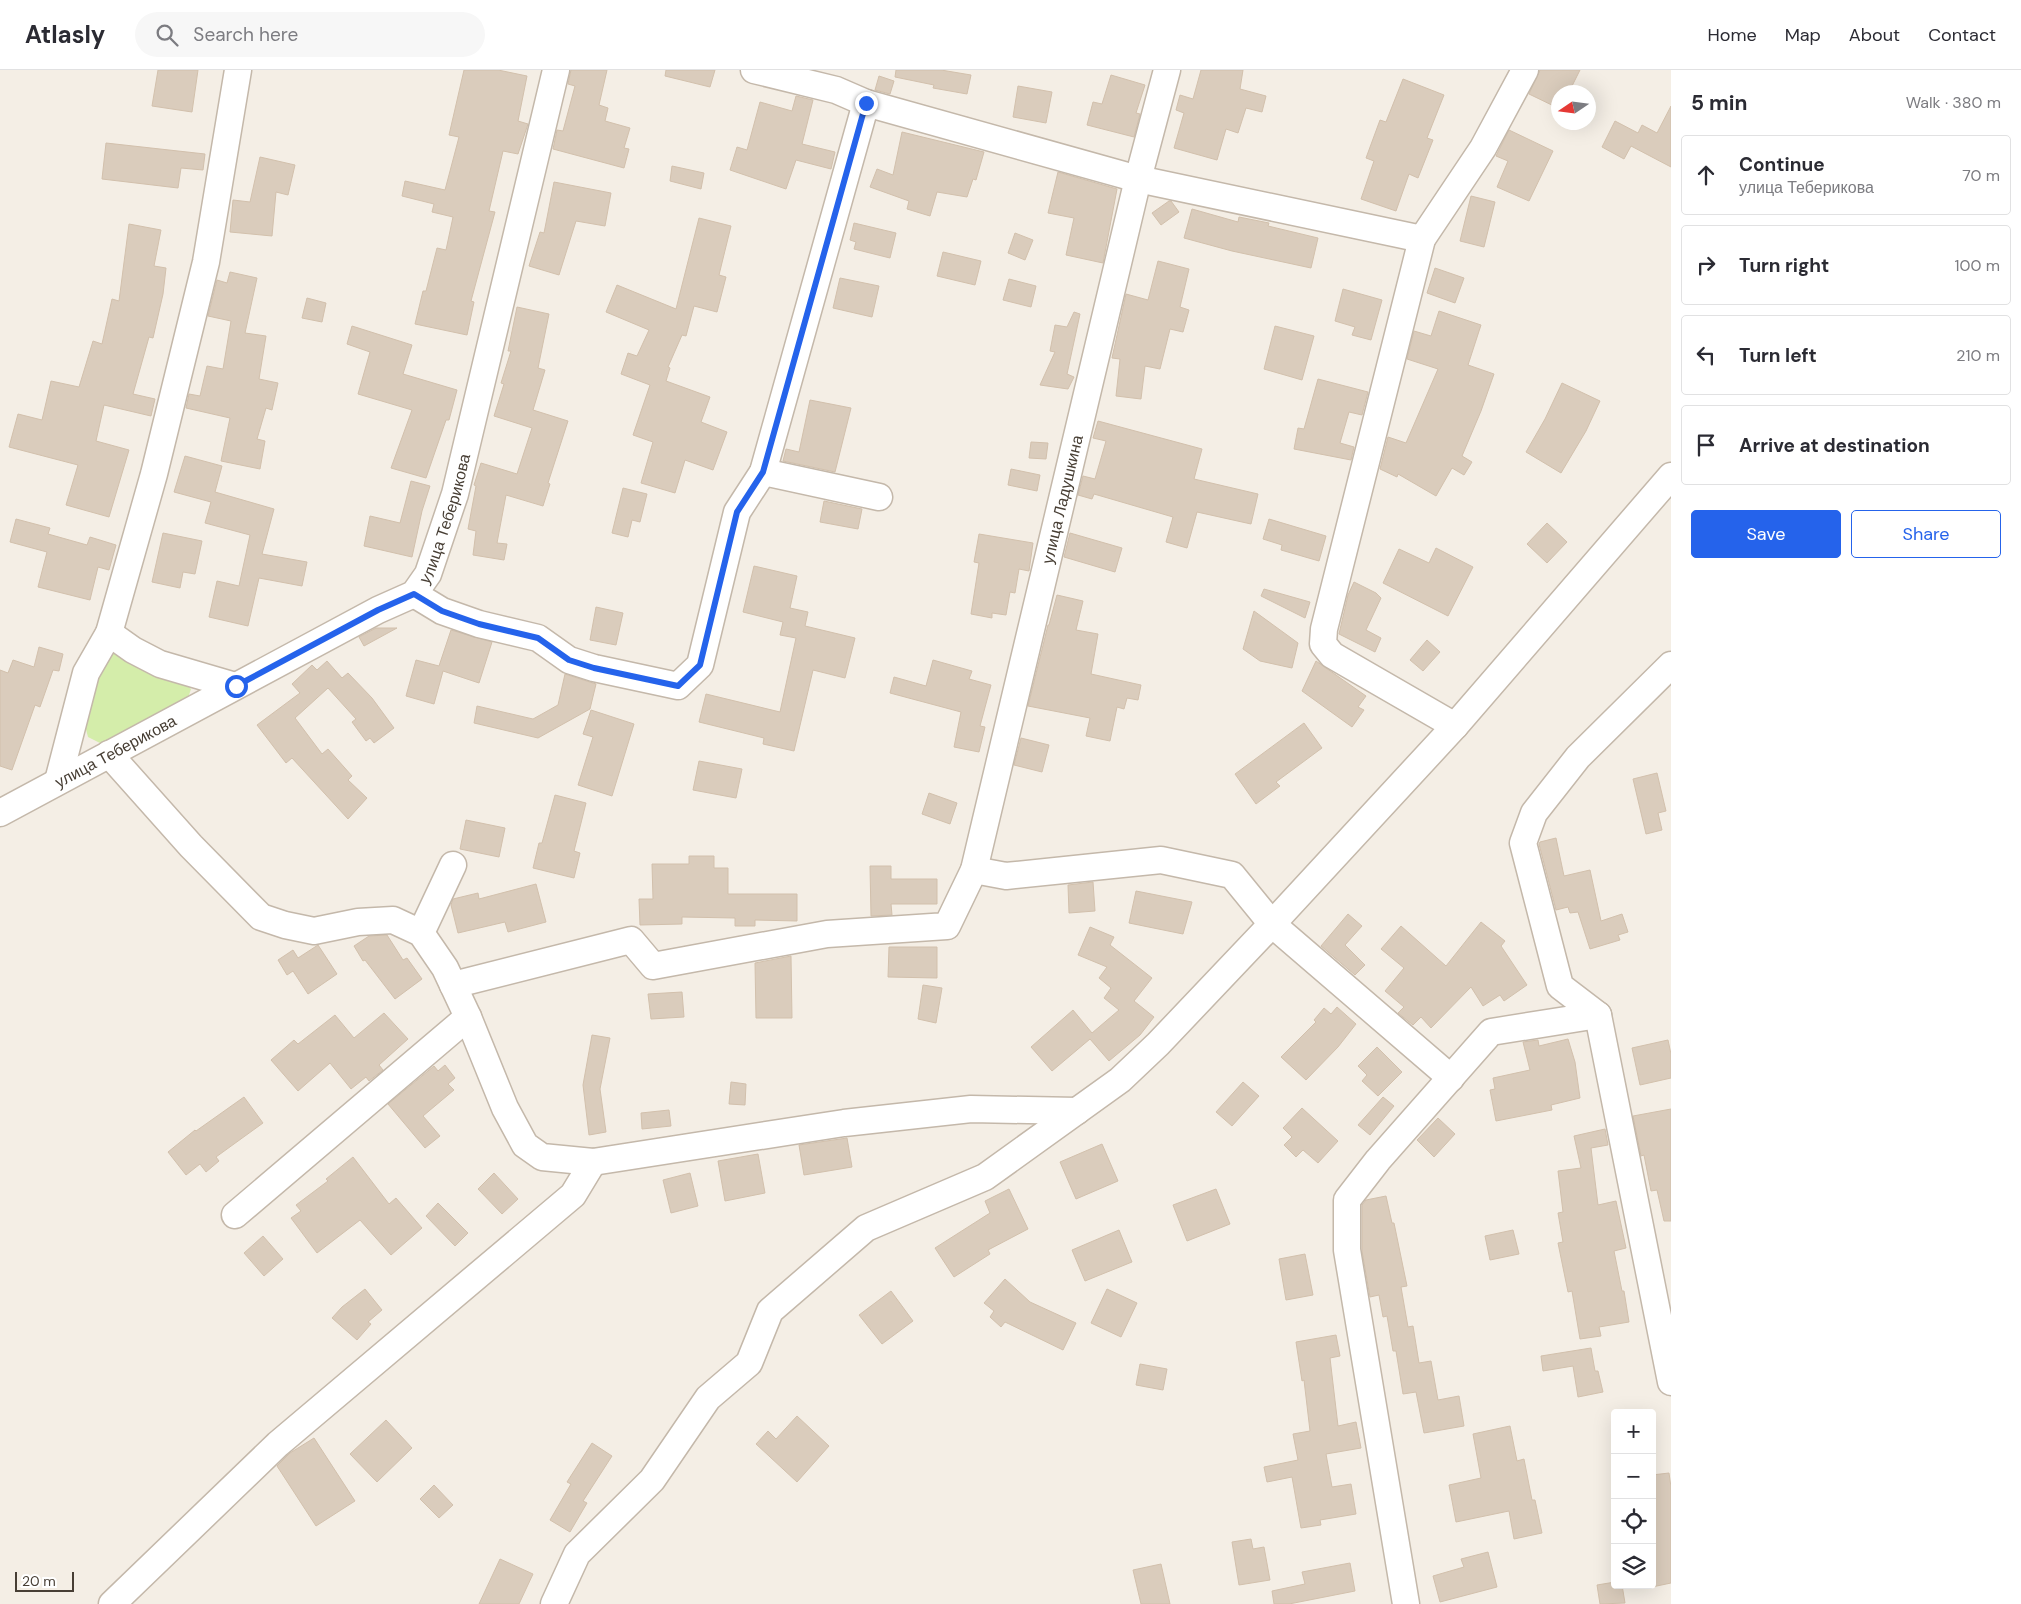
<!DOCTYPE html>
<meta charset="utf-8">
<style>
body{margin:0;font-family:"DM Sans",sans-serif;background:#f7f7f7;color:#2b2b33}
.controls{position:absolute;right:15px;bottom:15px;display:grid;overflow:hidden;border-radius:5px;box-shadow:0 5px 20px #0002}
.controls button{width:45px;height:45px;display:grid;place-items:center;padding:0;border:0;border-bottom:1px solid #e1e1e2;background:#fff;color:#2b2b33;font:25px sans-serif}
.compass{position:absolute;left:1551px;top:15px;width:45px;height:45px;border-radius:50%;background:#fff;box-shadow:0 5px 20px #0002;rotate:257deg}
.scale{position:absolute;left:15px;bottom:12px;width:59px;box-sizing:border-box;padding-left:5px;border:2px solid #473e34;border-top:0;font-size:14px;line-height:18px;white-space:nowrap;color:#473e34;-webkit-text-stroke:4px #fff;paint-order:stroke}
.stop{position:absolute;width:15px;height:15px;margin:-11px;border:4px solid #2563eb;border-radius:50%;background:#fff}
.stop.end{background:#2563eb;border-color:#fff;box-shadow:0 1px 5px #0008}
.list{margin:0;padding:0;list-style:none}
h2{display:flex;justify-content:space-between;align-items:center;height:65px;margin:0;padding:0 20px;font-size:21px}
h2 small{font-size:16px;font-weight:400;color:#7c7c81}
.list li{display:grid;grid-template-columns:32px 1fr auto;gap:15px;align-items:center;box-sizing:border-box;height:80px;margin:0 10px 10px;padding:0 10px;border:1px solid #e1e1e2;border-radius:5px}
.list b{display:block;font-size:19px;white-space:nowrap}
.list p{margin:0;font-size:16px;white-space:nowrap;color:#7c7c81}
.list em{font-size:16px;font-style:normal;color:#7c7c81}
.actions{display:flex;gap:10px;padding:15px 20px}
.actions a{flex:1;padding:11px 0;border:1px solid #2563eb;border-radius:5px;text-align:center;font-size:18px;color:#2563eb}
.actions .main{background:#2563eb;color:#fff}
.icon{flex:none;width:28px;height:28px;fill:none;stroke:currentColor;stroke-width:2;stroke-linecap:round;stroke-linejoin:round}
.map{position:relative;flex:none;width:1671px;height:1534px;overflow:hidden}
header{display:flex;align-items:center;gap:30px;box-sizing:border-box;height:70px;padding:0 25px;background:#fff;border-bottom:1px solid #e1e1e2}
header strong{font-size:24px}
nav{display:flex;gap:28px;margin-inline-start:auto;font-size:18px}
.search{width:350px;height:45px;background:#f7f7f7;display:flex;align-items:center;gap:12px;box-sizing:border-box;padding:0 18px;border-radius:28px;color:#7c7c81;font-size:19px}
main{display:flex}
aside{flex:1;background:#fff}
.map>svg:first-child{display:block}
.green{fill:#d4edaa}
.building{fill:#daccbc;stroke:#d2c0ac}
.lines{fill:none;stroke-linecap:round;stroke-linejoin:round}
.minor-casing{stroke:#c4b8aa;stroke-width:29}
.minor{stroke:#fff;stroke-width:26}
.route{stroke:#2563eb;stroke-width:6}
.labels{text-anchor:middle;stroke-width:4;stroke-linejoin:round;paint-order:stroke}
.street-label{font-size:16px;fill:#473e34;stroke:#fff}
</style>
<header>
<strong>Atlasly</strong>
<div class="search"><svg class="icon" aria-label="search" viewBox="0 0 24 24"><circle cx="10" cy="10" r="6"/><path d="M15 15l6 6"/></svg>Search here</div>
<nav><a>Home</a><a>Map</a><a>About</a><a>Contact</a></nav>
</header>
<main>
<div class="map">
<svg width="1671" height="1534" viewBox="0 0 1671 1534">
<rect width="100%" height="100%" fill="#f4eee5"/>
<!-- green -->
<polygon class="green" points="107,579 179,607 191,619 188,628 102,674 88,667 83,648"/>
<!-- building -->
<g class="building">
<polygon points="158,0 198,0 192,42 152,36"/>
<polygon points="464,0 498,0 527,6 518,51 528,54 518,84 503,81 489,141 495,142 471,231 474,232 467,265 415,254 423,221 426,221 437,178 446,180 453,147 432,142 434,134 402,126 405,111 445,120 459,67 449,65"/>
<polygon points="571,0 607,0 599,35 608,38 605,51 630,58 624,78 629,79 624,98 553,79 557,60 563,61 575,16 568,14"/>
<polygon points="666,0 715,0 710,17 665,6"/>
<polygon points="896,0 941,0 971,5 967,24 933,18 934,15 895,7"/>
<polygon points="1201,0 1243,0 1240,19 1266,26 1262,42 1246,38 1238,63 1226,59 1217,90 1174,78 1184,43 1176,40 1180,25 1193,29"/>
<polygon points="1540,0 1580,0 1569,22 1558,22 1558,38 1529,24"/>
<polygon points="1111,5 1145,15 1136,43 1140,44 1134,67 1087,55 1093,32 1102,34"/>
<polygon points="879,6 894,11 890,24 875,20"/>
<polygon points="1403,9 1444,25 1427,68 1433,70 1418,108 1409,104 1396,141 1361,129 1374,91 1366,88 1380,50 1386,52"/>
<polygon points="1018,16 1052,22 1046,53 1013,47"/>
<polygon points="796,26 813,30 802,74 835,82 831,99 796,90 786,119 730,100 737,77 747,80 760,32 792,41"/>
<polygon points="1671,36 1671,97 1631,76 1624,89 1602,77 1615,51 1638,63 1642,55 1657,63"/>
<polygon points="1509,60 1553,81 1529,131 1497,117 1508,91 1496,86"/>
<polygon points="902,62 984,82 976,110 973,109 967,127 937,122 930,146 907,139 909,131 870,117 877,99 893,105"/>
<polygon points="106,73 205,84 203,100 181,98 178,118 102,109"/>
<polygon points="260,87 295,95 288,125 276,122 272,166 230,162 233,130 250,132"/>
<polygon points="672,96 704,103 701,119 670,111"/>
<polygon points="1058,102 1117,119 1103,193 1066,185 1074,148 1048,143"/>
<polygon points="554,112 611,123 605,156 576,151 559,205 529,196 540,162 544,163"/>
<polygon points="1471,126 1495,132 1484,177 1460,171"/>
<polygon points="1169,131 1171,131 1179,142 1161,155 1152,143"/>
<polygon points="1192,139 1238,152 1239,147 1269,153 1268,156 1318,168 1311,198 1232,181 1184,168"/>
<polygon points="699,148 731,156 719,205 726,207 717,242 694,236 686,266 682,265 668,297 670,298 666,311 710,327 701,352 727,362 713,400 685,390 675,423 641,413 653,372 633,365 650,315 621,304 628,283 637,286 649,260 606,242 617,215 676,239"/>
<polygon points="854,153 896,163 890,188 854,179 856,172 850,170"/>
<polygon points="129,154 161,160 154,196 166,198 163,224 153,268 149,267 133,324 155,329 151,346 104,335 96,371 129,380 109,447 66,435 78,395 9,377 18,344 42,350 51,311 79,317 93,271 102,274 112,229 119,231"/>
<polygon points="1015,163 1033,170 1025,190 1008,183"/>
<polygon points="943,182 981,191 975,215 937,206"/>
<polygon points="1158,191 1189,199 1180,237 1189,240 1183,262 1170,259 1160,299 1145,296 1141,329 1116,326 1120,289 1112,288 1126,224 1148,230"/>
<polygon points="1435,198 1464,208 1455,233 1427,223"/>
<polygon points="230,202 257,208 245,263 266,266 259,309 278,313 272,340 266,338 257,369 265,371 260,399 221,391 230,348 186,338 189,324 200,326 207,296 223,299 231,251 208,246 217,210 227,213"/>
<polygon points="840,208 879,216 872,247 833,238"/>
<polygon points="1009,209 1036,216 1031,237 1003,230"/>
<polygon points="1343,219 1382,230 1371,270 1352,265 1355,257 1335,251"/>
<polygon points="307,228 326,233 322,252 302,248"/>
<polygon points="517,237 549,244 538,298 545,300 533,340 568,351 548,413 550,414 543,436 506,425 497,473 507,474 504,490 473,485 476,461 468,459 476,416 474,415 481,393 517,404 532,358 494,346 504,314 501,313 511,281 508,281"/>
<polygon points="1439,241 1481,255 1468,295 1494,304 1481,341 1462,386 1472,392 1464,405 1452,398 1436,426 1398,404 1397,407 1380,399 1388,367 1406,373 1438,299 1407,289 1414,261 1431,266"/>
<polygon points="1074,242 1080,244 1067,304 1074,307 1068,319 1040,315 1055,282 1050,281 1055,255 1067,257"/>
<polygon points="352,256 412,275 403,304 457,320 449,350 446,350 426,408 391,398 412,340 358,324 370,282 347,274"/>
<polygon points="1275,256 1314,266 1302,310 1264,299"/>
<polygon points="1318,309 1368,322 1362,345 1349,342 1340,373 1354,377 1351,390 1294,379 1298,358 1304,359"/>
<polygon points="1562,313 1600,331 1586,361 1561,403 1526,382 1545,349"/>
<polygon points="810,330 851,338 835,402 783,391 786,379 799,382"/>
<polygon points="1098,351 1202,379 1194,409 1258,424 1251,454 1197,442 1187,478 1166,472 1173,447 1094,424 1092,429 1078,425 1083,406 1095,409 1106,371 1093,368"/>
<polygon points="1031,372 1048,373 1046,389 1029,388"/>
<polygon points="185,386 222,396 215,422 274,439 262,484 307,492 302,516 259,508 248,556 209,547 217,511 239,516 250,465 205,453 211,432 174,422"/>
<polygon points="1011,399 1040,405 1037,421 1008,415"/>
<polygon points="411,411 430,416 422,441 412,487 364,476 370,446 400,453"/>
<polygon points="623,418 647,424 640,452 632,450 628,467 612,463"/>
<polygon points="824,431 862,439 858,459 820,452"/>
<polygon points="16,449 50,458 48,464 87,475 90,467 116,475 109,500 98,497 90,530 38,517 47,482 10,472"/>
<polygon points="1269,449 1326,466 1319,491 1281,480 1282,475 1263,469"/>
<polygon points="1547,453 1567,472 1547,493 1527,474"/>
<polygon points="163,463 202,471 195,504 183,502 180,518 152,512"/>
<polygon points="1070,463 1122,478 1115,502 1064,487"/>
<polygon points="979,464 1033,473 1029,501 1019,499 1015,523 1010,522 1006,545 992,543 992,548 971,544 979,493 974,492"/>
<polygon points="1436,478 1473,497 1448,546 1383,513 1399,479 1429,493"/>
<polygon points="754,496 797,506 790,538 808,542 805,556 855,568 845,608 813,600 794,681 763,674 764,668 699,652 706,624 780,642 796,568 780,565 783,552 743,542"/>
<polygon points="1354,512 1376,523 1381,528 1366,560 1381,568 1375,582 1339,564 1348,525"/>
<polygon points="1264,519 1310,532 1305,548 1261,526"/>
<polygon points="1057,525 1083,531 1076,560 1098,564 1091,604 1141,615 1138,630 1127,628 1124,639 1117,637 1110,671 1086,666 1090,648 1028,636 1048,555 1049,555"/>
<polygon points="596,537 623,543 616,575 590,570"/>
<polygon points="1254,541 1298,573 1292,598 1260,591 1243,579"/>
<polygon points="376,558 397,558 364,576 359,567"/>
<polygon points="451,560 492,572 479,613 443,601 434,634 406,626 416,590 439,596"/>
<polygon points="1427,570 1440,582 1423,601 1410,590"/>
<polygon points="39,577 63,584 59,601 53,600 40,637 35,635 12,700 0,696 0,600 8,603 13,590 34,597"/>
<polygon points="933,590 972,601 969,609 991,615 980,656 985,657 979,682 954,677 961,642 890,623 894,607 926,616"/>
<polygon points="327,591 342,608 348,603 372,628 394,658 374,673 370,668 366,671 352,652 356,649 328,618 295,648 322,684 328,679 352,706 348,710 367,728 348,749 292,688 286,693 257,655 300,623 292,614 312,595 317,600"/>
<polygon points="1316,591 1366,626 1358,637 1364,640 1352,657 1302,621"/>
<polygon points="565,604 596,614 590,639 538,668 474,653 477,636 533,649 558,635"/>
<polygon points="591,640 634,654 612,726 578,715 593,667 583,664"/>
<polygon points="1304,653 1322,678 1276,712 1280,716 1256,734 1235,704"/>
<polygon points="1021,668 1049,675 1042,702 1014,695"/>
<polygon points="699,691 742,699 736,728 693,720"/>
<polygon points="1657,703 1666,741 1658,743 1662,760 1646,764 1633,709"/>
<polygon points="929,723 957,733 950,754 922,744"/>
<polygon points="555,725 586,733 574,781 580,783 574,808 533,798 539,773 542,773"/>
<polygon points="466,750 505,758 499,787 460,779"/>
<polygon points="1556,768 1564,806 1590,800 1601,851 1622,844 1628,862 1618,865 1620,870 1590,879 1578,842 1570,843 1568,837 1556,840 1539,774 1540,772"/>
<polygon points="689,786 714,786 714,798 728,798 728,824 797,824 797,851 755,850 755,856 735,856 735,848 682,847 682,854 640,855 639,829 653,829 652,794 689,794"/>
<polygon points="870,796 891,796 891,809 937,809 937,834 891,834 892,845 871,846"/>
<polygon points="1093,812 1095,841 1069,843 1068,815"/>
<polygon points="536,814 546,852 508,862 505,852 458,863 451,835 453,829 478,823 479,829"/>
<polygon points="1136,821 1192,832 1183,864 1129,853"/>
<polygon points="1348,844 1362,856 1345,875 1365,895 1355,905 1321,876"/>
<polygon points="1481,852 1505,871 1501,876 1527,915 1504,931 1500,925 1483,936 1471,917 1431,958 1421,947 1413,955 1398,943 1404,937 1385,921 1404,898 1381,879 1401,856 1446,896"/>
<polygon points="1090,857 1114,867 1110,875 1152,908 1134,931 1154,947 1140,965 1109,991 1090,969 1052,1001 1031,977 1073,940 1092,963 1119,940 1104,928 1111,918 1099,908 1107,897 1078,885"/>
<polygon points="387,865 403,890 407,888 422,909 395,929 365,890 363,891 354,876 369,866"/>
<polygon points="318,875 337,904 308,924 293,901 287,905 278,890 293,880 298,888"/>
<polygon points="889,877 937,877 937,908 888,907"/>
<polygon points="791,886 792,948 756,948 755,893"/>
<polygon points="923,915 942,918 936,953 918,949"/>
<polygon points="682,922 684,947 651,949 648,924"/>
<polygon points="1337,937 1356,954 1338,977 1306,1010 1281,987 1316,952 1314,950 1324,938 1331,944"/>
<polygon points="384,943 408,969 379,995 383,1000 369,1011 366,1007 351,1019 330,993 298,1021 271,990 294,970 298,974 335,945 354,968"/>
<polygon points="592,965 610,968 600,1019 606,1062 589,1065 583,1015"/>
<polygon points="1568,969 1575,992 1580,1028 1551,1035 1552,1040 1496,1051 1490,1020 1495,1019 1493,1008 1530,1000 1523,972 1538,970 1539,976"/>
<polygon points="1668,970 1671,984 1671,1008 1640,1015 1632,978"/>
<polygon points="1377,977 1402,1002 1378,1026 1362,1011 1367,1005 1358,996"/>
<polygon points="445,995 455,1008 448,1014 454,1020 423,1046 440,1066 425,1078 388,1034 434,996 438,1001"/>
<polygon points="731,1012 746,1014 745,1035 729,1034"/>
<polygon points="1243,1012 1259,1026 1232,1056 1216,1042"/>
<polygon points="244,1027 263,1053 216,1087 219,1091 206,1102 200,1094 186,1105 168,1082 195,1060 196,1061"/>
<polygon points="1383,1027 1394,1036 1370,1065 1358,1055"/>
<polygon points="1302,1038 1338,1071 1318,1093 1303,1080 1296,1087 1284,1075 1292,1067 1283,1058"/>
<polygon points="1671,1039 1671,1151 1664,1151 1657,1120 1651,1121 1644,1085 1641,1086 1633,1046"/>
<polygon points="669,1040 671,1056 642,1059 641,1043"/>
<polygon points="1438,1048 1455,1064 1434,1087 1417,1070"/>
<polygon points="1605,1059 1608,1075 1591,1078 1598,1135 1616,1131 1626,1178 1614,1181 1622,1221 1624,1221 1629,1252 1599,1257 1601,1266 1580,1269 1572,1221 1568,1222 1558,1173 1563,1172 1558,1143 1563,1142 1558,1101 1581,1098 1574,1066"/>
<polygon points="847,1068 852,1097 804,1105 799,1075"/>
<polygon points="1102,1074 1118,1111 1076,1129 1060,1092"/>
<polygon points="758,1084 765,1123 725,1131 718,1091"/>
<polygon points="353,1087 389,1134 396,1128 422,1158 391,1185 360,1150 317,1183 291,1148 301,1141 296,1135 328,1111 326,1109"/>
<polygon points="494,1103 518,1129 502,1144 478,1119"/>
<polygon points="690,1103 698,1136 671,1143 663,1110"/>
<polygon points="1009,1119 1028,1159 988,1180 990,1184 954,1207 935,1178 990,1143 985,1131"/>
<polygon points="1216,1119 1230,1154 1187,1171 1173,1135"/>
<polygon points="1386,1126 1392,1153 1394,1153 1407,1216 1401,1217 1408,1257 1413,1256 1419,1293 1431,1291 1438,1330 1459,1326 1464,1356 1424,1363 1416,1322 1403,1324 1396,1281 1393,1281 1387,1246 1383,1247 1379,1225 1370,1227 1362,1181 1362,1135 1366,1130"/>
<polygon points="438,1133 468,1163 455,1176 426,1146"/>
<polygon points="1119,1160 1132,1192 1085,1211 1072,1180"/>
<polygon points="1513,1160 1519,1184 1490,1190 1485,1166"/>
<polygon points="263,1166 283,1189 264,1206 244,1183"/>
<polygon points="1305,1184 1313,1225 1286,1230 1279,1189"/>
<polygon points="1005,1209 1030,1232 1076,1253 1063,1280 1005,1252 1001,1257 990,1247 994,1241 984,1233"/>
<polygon points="365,1219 382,1240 368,1252 371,1254 357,1270 332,1248 342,1237"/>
<polygon points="1107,1219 1137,1233 1121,1267 1091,1253"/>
<polygon points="891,1221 913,1251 882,1274 859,1245"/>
<polygon points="1336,1265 1340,1286 1330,1288 1338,1356 1356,1352 1361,1378 1326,1384 1332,1417 1351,1414 1356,1444 1320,1450 1321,1455 1301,1458 1292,1407 1267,1412 1264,1397 1298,1390 1293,1364 1310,1361 1304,1310 1302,1311 1296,1272"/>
<polygon points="1591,1278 1595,1301 1598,1301 1603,1322 1578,1327 1573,1296 1543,1301 1541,1286"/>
<polygon points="1140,1294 1167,1299 1163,1320 1136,1315"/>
<polygon points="797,1346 829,1376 797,1412 756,1374 768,1361 776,1369"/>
<polygon points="386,1350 412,1378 377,1412 350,1384"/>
<polygon points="1510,1356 1517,1391 1524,1389 1532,1430 1535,1430 1542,1463 1514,1469 1509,1441 1456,1452 1449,1415 1481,1408 1473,1364"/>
<polygon points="314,1368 355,1431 316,1456 277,1396 290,1383"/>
<polygon points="592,1373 612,1386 583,1431 587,1433 570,1462 550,1450 571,1414 567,1412"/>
<polygon points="1669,1403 1671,1417 1671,1513 1652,1517 1652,1405"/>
<polygon points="434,1415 453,1435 439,1448 420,1429"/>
<polygon points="1251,1469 1253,1479 1264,1477 1270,1510 1239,1515 1232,1472"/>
<polygon points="1488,1482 1497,1517 1440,1532 1433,1506 1464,1497 1461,1489"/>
<polygon points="500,1489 533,1504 519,1534 479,1534"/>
<polygon points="1350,1493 1355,1521 1289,1534 1274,1534 1272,1521 1305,1514 1302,1502"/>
<polygon points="1161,1494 1170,1534 1141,1534 1133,1500"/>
<polygon points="1615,1512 1615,1515 1622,1515 1625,1533 1600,1534 1597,1515"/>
</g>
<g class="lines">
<!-- minor casing -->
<g class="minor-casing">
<g id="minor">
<polyline points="754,0 836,20 866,33 1138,109 1422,169"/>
<polyline points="763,402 879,427"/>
<polyline points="414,524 442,541 479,554 538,568 569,590 594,598 678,616 700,595 737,442 763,402 866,33"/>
<polyline points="109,563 133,580 160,594 235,616"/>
<polyline points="1671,595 1578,687 1534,743 1523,773 1560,916 1598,945 1671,1312"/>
<polyline points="1455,656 1332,585 1323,574 1324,559 1422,169 1483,78 1525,0"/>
<polyline points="109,684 191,776 261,847 285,855 314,861 358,852 393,850 421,863 445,898 468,947 505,1038 525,1075 542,1087 593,1092 844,1053 971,1039 1077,1041"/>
<polyline points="58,711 86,603 109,563 154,404 206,192 238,0"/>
<path id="s1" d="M0,743L378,540L414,524L428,504L455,424L556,0"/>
<polyline points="974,800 1006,806 1161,790 1232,805 1272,854 1451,1008"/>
<polyline points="421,863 453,795"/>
<path id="s2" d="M453,915L631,870L653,896L827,864L947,856L974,800L1138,109L1167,0"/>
<polyline points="235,1145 468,947"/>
<polyline points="112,1534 278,1374 573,1125 593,1092"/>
<polyline points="554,1534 577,1484 652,1410 708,1328 749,1293 770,1241 866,1158 985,1107 1120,1010 1158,974 1272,854 1455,656 1671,406"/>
<polyline points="1406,1534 1347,1180 1347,1130 1378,1090 1491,962 1598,945"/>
</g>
</g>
<!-- minor -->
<use href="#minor" class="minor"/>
</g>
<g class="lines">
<!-- route -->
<polyline class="route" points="236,616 378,540 414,524 442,541 479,554 538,568 569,590 594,598 678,616 700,595 737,442 763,402 866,33"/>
</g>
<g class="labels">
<!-- street labels -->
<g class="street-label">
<text dy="6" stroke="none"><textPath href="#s2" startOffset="958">улица Ладушкина</textPath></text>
<text dy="6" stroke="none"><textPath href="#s1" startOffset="551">улица Теберикова</textPath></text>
<text dy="6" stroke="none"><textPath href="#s1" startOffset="131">улица Теберикова</textPath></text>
</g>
</g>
</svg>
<div class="controls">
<button>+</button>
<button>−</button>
<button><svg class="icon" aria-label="locate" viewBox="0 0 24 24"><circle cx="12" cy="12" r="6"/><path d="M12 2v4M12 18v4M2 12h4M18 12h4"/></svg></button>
<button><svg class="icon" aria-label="layers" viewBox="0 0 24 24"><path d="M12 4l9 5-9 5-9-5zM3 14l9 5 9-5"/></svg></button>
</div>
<svg class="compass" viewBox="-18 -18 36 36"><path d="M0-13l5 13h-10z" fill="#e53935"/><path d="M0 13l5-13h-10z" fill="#7c7c81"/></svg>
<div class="scale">20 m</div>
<div class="stop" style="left:236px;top:616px"></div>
<div class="stop end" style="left:866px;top:33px"></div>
</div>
<aside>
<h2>5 min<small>Walk · 380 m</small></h2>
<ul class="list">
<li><svg class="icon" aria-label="ahead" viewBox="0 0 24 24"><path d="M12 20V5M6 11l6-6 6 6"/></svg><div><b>Continue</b><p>улица Теберикова</p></div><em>70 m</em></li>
<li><svg class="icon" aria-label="right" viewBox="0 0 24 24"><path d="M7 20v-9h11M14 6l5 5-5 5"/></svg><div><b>Turn right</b></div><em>100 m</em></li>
<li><svg class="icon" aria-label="left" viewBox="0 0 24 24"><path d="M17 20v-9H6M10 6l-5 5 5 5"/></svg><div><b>Turn left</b></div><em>210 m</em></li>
<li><svg class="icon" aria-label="arrive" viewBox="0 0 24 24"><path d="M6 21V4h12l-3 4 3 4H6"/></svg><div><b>Arrive at destination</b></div></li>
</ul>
<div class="actions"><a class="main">Save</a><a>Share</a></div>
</aside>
</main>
